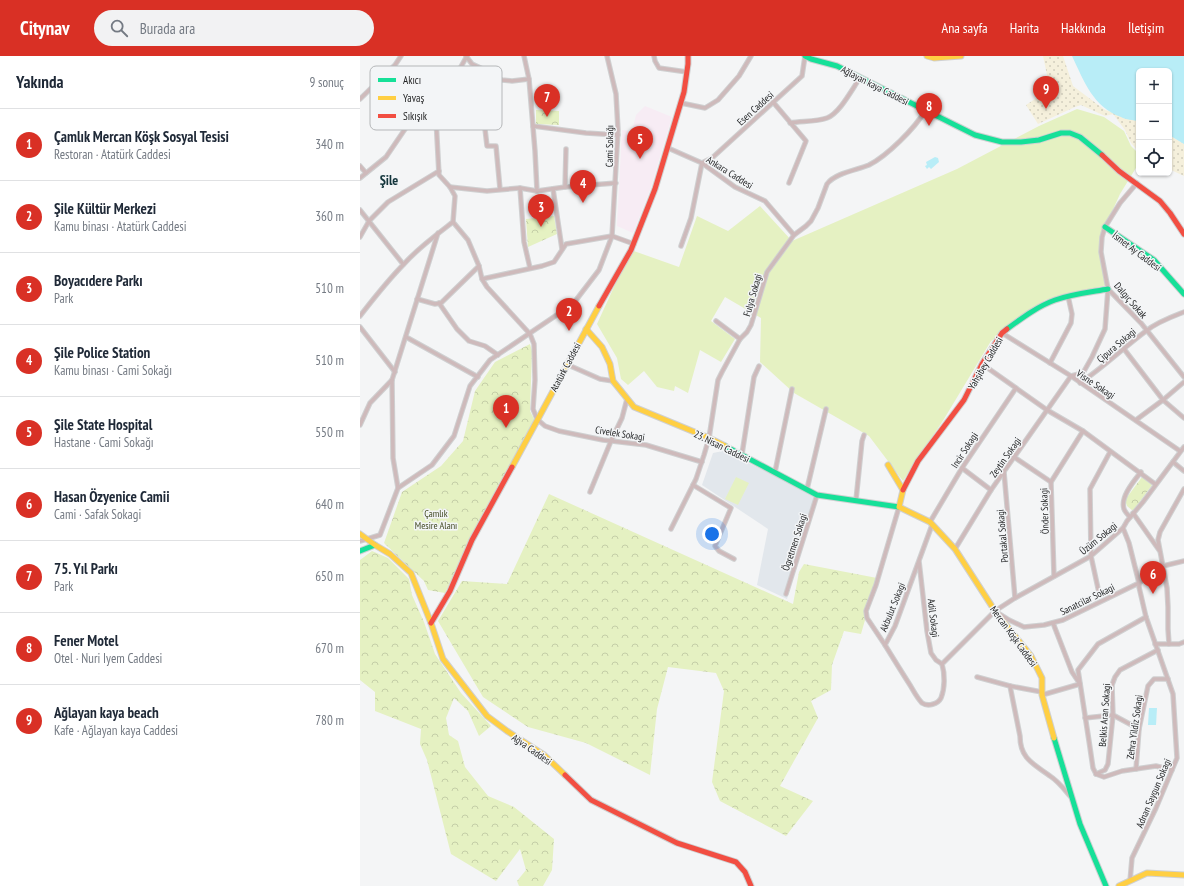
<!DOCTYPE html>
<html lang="tr">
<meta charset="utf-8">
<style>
body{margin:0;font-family:"PT Sans Narrow",sans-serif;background:#f2f2f3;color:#1f2937}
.controls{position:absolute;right:12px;top:12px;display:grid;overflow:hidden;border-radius:6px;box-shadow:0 1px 3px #0004}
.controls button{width:36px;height:36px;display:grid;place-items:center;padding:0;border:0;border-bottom:1px solid #e0e1e3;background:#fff;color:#1f2937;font:20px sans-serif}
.you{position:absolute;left:352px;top:478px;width:14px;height:14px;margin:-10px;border:3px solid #fff;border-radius:50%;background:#1a73e8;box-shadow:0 0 0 6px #1a73e833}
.badge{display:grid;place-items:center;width:26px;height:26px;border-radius:50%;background:#d93025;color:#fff;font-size:13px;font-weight:700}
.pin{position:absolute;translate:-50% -33px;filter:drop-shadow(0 1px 2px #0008)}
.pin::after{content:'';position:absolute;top:21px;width:14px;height:12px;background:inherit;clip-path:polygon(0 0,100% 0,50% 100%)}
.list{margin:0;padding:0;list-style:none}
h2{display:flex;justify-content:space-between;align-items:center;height:52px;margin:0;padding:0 16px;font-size:17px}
h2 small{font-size:13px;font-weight:400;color:#747a83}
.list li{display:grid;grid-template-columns:26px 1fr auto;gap:12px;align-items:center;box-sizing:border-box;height:72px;padding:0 16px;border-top:1px solid #e0e1e3}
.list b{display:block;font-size:15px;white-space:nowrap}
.list p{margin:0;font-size:13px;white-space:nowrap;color:#747a83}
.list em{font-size:13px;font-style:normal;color:#747a83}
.icon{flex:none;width:22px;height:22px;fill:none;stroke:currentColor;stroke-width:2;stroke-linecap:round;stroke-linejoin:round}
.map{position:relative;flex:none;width:824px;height:830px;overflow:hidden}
header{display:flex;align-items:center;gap:24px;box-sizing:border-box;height:56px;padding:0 20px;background:#d93025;color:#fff}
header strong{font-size:19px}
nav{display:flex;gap:22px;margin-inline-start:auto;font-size:14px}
.search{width:280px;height:36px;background:#f2f2f3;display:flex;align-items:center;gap:10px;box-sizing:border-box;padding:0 14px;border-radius:22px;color:#747a83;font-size:15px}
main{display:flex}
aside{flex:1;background:#fff}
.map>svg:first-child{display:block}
.built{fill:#e2e7ec}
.medical{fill:#f7ecf4}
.green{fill:#e5f1c2}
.forest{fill:url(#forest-crowns)}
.sand{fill:url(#sand-dots)}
.water{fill:#b8edf7}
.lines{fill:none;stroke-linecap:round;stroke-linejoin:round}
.street-casing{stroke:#cfd0d1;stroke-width:5.5}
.fast-casing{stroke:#cfd0d1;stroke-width:7}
.slow-casing{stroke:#cfd0d1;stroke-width:7}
.jam-casing{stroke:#cfd0d1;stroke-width:7}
.street{stroke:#cebabb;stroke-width:3.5}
.fast{stroke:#16e098;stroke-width:5}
.slow{stroke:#ffcf43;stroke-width:5}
.jam{stroke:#f24e42;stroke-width:5}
.labels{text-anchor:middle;stroke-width:3;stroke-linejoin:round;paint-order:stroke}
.street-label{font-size:10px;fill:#252627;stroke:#f3f5f7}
.park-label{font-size:10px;fill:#3e461e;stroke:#f3f5f7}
.district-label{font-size:14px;font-weight:bold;fill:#13353b;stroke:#f3f5f7}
.key{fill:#f3f5f7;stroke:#b5b7b9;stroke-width:1}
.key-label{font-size:11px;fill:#252627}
</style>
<header>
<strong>Citynav</strong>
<div class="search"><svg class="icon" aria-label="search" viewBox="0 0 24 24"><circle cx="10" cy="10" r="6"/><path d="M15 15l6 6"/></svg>Burada ara</div>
<nav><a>Ana sayfa</a><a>Harita</a><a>Hakkında</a><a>İletişim</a></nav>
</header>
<main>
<aside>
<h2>Yakında<small>9 sonuç</small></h2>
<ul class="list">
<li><span class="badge">1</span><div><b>Çamlık Mercan Köşk Sosyal Tesisi</b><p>Restoran · Atatürk Caddesi</p></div><em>340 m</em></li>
<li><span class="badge">2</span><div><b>Şile Kültür Merkezi</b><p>Kamu binası · Atatürk Caddesi</p></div><em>360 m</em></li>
<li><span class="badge">3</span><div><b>Boyacıdere Parkı</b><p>Park</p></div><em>510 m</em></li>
<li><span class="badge">4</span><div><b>Şile Police Station</b><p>Kamu binası · Cami Sokağı</p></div><em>510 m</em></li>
<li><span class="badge">5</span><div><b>Şile State Hospital</b><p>Hastane · Cami Sokağı</p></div><em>550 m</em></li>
<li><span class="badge">6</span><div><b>Hasan Özyenice Camii</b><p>Cami · Safak Sokagi</p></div><em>640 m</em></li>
<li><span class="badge">7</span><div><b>75. Yıl Parkı</b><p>Park</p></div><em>650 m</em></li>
<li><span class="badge">8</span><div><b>Fener Motel</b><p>Otel · Nuri Iyem Caddesi</p></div><em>670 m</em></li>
<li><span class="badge">9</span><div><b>Ağlayan kaya beach</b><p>Kafe · Ağlayan kaya Caddesi</p></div><em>780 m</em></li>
</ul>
</aside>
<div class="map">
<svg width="824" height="830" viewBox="0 0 824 830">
<defs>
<pattern id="forest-crowns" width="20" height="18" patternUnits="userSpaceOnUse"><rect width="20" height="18" fill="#e5f1c2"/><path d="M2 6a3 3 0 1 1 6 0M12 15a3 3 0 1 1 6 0" fill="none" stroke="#c4cea7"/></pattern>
<pattern id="sand-dots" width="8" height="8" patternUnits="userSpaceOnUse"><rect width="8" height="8" fill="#f5f0dc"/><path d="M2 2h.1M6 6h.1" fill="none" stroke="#d2cebd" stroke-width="1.8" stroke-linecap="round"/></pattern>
</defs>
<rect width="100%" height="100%" fill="#f4f5f6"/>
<!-- built -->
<polygon class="built" points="363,395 455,439 427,543 397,529 408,473 342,429 353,397"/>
<!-- medical -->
<polygon class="medical" points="285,50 312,61 290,134 273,177 257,170 262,74 272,75 276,59"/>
<!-- green -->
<g class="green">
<polygon points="717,53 744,61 764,75 771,90 779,98 779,107 760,138 745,171 741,189 747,229 685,244 631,285 584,363 543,425 509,380 434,337 400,306 401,262 365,241 351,265 375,283 361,306 340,294 328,337 315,330 314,335 297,331 284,315 268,329 261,323 257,302 237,268 271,194 319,211 337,160 368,175 400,150 432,185 597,113 679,70"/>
<polygon points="376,421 389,427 378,449 365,443"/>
</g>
<!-- forest -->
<g class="forest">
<polygon points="176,54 199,55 199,69 176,68"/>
<polygon points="194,160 197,178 168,191 166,163"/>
<polygon points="170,288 172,295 170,355 175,365 111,484 85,537 68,534 64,525 24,487 42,436 81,410 103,385 115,335 135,306"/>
<polygon points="782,421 792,429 773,455 767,450 765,444"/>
<polygon points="189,438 433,548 439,516 444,508 517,522 501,578 484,575 472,609 471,634 451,645 458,662 420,730 453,745 426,780 360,745 352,726 364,635 356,617 308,611 297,653 290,719 226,687 168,671 123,641 78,565 102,525 147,528"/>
<polygon points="12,495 28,502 49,523 52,539 64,566 75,598 101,637 131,670 119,680 108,655 94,642 86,662 89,679 98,685 105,711 128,740 154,751 194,783 192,814 183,830 159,830 157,825 166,814 160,793 136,825 91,798 67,704 60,688 61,673 15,655 15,636 0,624 0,504"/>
</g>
<!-- sand -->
<g class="sand">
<polygon points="683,0 703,0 713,30 745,54 779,64 779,96 771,87 765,74 753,58 745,60 721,49 715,51 678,68 666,49 690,33"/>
<polygon points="809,79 824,88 824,120 809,113"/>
</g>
<!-- water -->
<g class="water">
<path d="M712,0H824V88L809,79V15H779V65C773,64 766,64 761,61C733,51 724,25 712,0Z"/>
<polygon points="575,101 578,102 579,106 571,113 569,111 567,113 565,110 567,109 566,106"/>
<polygon points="789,652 797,652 796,669 788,669"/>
</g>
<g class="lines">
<!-- street casing -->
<g class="street-casing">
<g id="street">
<polyline points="106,0 112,8 127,15 142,24 152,25 169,23"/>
<polyline points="164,0 169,23 175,95 177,135"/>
<polyline points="294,0 295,5 299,12 327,16"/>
<polyline points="84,41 96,47 120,50 123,56 127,90 136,90 140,133"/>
<polyline points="0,43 35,9 41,0"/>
<polyline points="413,46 446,85 429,127"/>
<polyline points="321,47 345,52 358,44 379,20 391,0"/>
<path d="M430,67C442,65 456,66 467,62C480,57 492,33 500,22"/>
<polyline points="173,70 226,77 258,79"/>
<polyline points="308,92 342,107 375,131 405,145 434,179"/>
<polyline points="342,107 352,102 442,20 445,0"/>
<polyline points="0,110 6,117"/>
<polyline points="0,122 26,101 56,57 64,48 79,54"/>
<polyline points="777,127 760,147 745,171 742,181 741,196 748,233 781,267 824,321"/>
<polyline points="90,131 127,135 160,132 177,135 205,131 256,127"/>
<polyline points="205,131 206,93"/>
<polyline points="160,132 164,186 170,212"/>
<polyline points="193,133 202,193"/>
<polyline points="0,154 43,208"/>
<polyline points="93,166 108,184 119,210 122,223 127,231 170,278 174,288 175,324 173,353 177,363 185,370 199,375 243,384 286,389 342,406"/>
<polyline points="0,181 9,165 28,146 79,115"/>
<polyline points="321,190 331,162 342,107"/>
<polyline points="122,223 182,210 194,206 206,188 252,180 274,188"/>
<polyline points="57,243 75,248 81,247 119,210"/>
<polyline points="79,247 97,273 109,285 125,290 138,299"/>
<path d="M0,260C14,242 28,224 44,208C58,192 76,179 93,166L95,140L90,131L79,119L76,63L84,41L107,0"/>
<polyline points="356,265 380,283"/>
<polyline points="0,271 35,316"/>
<polyline points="642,277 711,320 820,395"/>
<polyline points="46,281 118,321"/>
<polyline points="764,293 803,344 824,362"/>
<polyline points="690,307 711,267 712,258 708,240"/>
<polyline points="206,308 240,323 253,325"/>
<polyline points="622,308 687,354 723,375 795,428"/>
<path d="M720,327C744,311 763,292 786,275C797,266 811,261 824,256"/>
<polyline points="776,364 803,344 824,326"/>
<polyline points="0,369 10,347 32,324"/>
<polyline points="382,398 394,321 399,310"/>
<polyline points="654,401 691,426"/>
<polyline points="813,406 824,415"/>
<polyline points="602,412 631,434"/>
<polyline points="415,416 432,333"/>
<polyline points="644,416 655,542"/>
<polyline points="333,429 371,452 355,490 359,495 374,503"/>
<polyline points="38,432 72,409 94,380 110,330 130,304 213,248 239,214 252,180 258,74 256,38 247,0"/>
<polyline points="447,433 466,353"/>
<polyline points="230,436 251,385 262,362 267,343"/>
<polyline points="496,444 502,385 504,379"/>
<polyline points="773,457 799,494"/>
<path d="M770,461C768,459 765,456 764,453C760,441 774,425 781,416"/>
<polyline points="570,466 602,412 656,332"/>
<polyline points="763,472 769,487 779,527 779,531 786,561 813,638 817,702 796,752 772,802 770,825"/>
<path d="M311,473L336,423L344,399L349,382L358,324L362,316L380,283L387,276L391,269L407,216L434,179L446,170L451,165L458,152L467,128C475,117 497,114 509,109C527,100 555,72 565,55"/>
<polyline points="0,485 20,479 38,432 33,402 32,324 78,177"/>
<polyline points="595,493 631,434 711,320 723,317 732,301 745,273 748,233"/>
<path d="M559,505L567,575L571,597L576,604L582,608C585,618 585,632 581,642C578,648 568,651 562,647C557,642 553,634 550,629C541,615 533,602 525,589L535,570L572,469"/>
<polyline points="694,520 691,426 723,375"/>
<polyline points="739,537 731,500 730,433 750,396"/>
<polyline points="426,538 457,439"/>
<polyline points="638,557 649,564 664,571 684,569 703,564 779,527 803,510 824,505"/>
<polyline points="795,588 819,588 824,586"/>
<polyline points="809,588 808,573 808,551 807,532 798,484 800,476 824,433"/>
<polyline points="525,589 507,562 506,555 516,529 539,451"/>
<polyline points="582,608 635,555 655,542 731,500 763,472 767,465 783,446 824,391"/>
<path d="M617,621L650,630L660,680C660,703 674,708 690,720C698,725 704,733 710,740"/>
<polyline points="650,630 682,636"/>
<polyline points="682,639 720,628 712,616 693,567"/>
<polyline points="725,662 753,659 779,673"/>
<polyline points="776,713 779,673 788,630 794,623 808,623"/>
<polyline points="736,718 733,712 729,685 718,614 738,588 786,561"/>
<polyline points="736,718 745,714 748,708 753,659 752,629 755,621 760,614 798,594"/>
<polyline points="736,718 744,721 762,715 796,710 812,714"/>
</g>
</g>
<!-- fast casing -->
<g class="fast-casing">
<g id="fast">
<polyline points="445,0 451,3 477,10 615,79 642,86 661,86 679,84 701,77 710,77 720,81 742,99"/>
<polyline points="745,171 794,204 824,238"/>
<path d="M647,273C662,262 678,250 695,244C712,238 731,236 748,233"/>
<polyline points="365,390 457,439 539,451"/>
<polyline points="0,495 15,489"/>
<polyline points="694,682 720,768 746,830"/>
</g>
</g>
<!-- slow casing -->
<g class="slow-casing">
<g id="slow">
<polyline points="567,0 574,2 601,0"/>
<polyline points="226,273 242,291 250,308 253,325 274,351 349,382 365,390"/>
<polyline points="528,409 543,434 539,451 570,466 595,493 635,555 671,600 682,622 682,639 694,682"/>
<polyline points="152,411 239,250"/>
<polyline points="0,478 15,489 30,498 51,517 71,567 83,603 127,660 147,675 184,699 205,719"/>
<polyline points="759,830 787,817 824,819"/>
</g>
</g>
<!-- jam casing -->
<g class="jam-casing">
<g id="jam">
<polyline points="742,99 759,115 800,145 810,157 824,178"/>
<polyline points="239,250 271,194 295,133 324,36 328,8 328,0"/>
<polyline points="543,434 558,405 604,344 622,308 642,277 647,273"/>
<polyline points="71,567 90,535 112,484 152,411"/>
<polyline points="205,719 231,744 317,787 376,806 385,816 391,830"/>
</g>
</g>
<!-- street -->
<use href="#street" class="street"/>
<!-- fast -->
<use href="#fast" class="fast"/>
<!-- slow -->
<use href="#slow" class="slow"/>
<!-- jam -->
<use href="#jam" class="jam"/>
</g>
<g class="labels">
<!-- street labels -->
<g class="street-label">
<text transform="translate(515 29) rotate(27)" y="4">Ağlayan kaya Caddesi</text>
<text transform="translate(395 52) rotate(-42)" y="4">Esen Caddesi</text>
<text transform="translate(249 90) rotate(-89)" y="4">Cami Sokağı</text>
<text transform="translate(370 116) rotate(32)" y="4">Ankara Caddesi</text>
<text transform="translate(777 195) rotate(37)" y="4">İsmet Ay Caddesi</text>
<text transform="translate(392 239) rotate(-74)" y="4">Fulya Sokagi</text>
<text transform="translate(771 244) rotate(49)" y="4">Dalgıç Sokak</text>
<text transform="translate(756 289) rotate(-40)" y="4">Çipura Sokagi</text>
<text transform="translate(625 307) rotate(-60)" y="4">Yahşibey Caddesi</text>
<text transform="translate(205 311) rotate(-62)" y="4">Atatürk Caddesi</text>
<text transform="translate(736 328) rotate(34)" y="4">Visne Sokagi</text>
<text transform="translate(260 377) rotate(9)" y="4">Civelek Sokagi</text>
<text transform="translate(362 390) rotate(26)" y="4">23. Nisan Caddesi</text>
<text transform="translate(604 394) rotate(-57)" y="4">Incir Sokagi</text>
<text transform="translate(645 401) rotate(-55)" y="4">Zeytin Sokagi</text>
<text transform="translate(684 455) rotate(-92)" y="4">Önder Sokagi</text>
<text transform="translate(642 480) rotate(-95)" y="4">Portakal Sokagi</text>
<text transform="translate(738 482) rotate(-39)" y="4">Üzüm Sokagi</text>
<text transform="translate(434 486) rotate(-72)" y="4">Ögretmen Sokagi</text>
<text transform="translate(727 543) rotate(-26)" y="4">Sanatcilar Sokagi</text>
<text transform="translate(532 551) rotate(-68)" y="4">Akbulut Sokagi</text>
<text transform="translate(574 562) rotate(83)" y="4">Adil Sokagi</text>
<text transform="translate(654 580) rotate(54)" y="4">Mercan Köşk Caddesi</text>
<text transform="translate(744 659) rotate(-86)" y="4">Belkis Aran Sokagi</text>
<text transform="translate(774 671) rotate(-82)" y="4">Zehra Yildiz Sokagi</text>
<text transform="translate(172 693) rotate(35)" y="4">Ağva Caddesi</text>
<text transform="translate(793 737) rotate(-67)" y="4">Adnan Saygun Sokagi</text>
</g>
<!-- park labels -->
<g class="park-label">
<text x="76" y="461">Çamlık<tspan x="76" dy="12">Mesire Alanı</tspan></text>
</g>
<!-- district labels -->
<g class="district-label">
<text x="29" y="129">Şile</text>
</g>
</g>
<!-- legend -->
<rect x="10" y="10" width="132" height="64" rx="6" class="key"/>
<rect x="18" y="22" width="18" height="4" fill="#16e098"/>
<rect x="18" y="40" width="18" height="4" fill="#ffcf43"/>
<rect x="18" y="58" width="18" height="4" fill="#f24e42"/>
<g class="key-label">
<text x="43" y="28">Akıcı</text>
<text x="43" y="46">Yavaş</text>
<text x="43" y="64">Sıkışık</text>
</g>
</svg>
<div class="controls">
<button>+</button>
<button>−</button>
<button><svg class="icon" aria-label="locate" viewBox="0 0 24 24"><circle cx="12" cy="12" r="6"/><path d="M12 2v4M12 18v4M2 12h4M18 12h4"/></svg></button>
</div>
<div class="you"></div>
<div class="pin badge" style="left:146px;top:372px">1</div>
<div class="pin badge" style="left:209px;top:275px">2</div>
<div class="pin badge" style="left:181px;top:171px">3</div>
<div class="pin badge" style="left:223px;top:147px">4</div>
<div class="pin badge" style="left:280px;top:103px">5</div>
<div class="pin badge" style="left:793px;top:538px">6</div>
<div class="pin badge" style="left:187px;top:61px">7</div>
<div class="pin badge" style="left:569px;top:70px">8</div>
<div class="pin badge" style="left:686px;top:53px">9</div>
</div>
</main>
